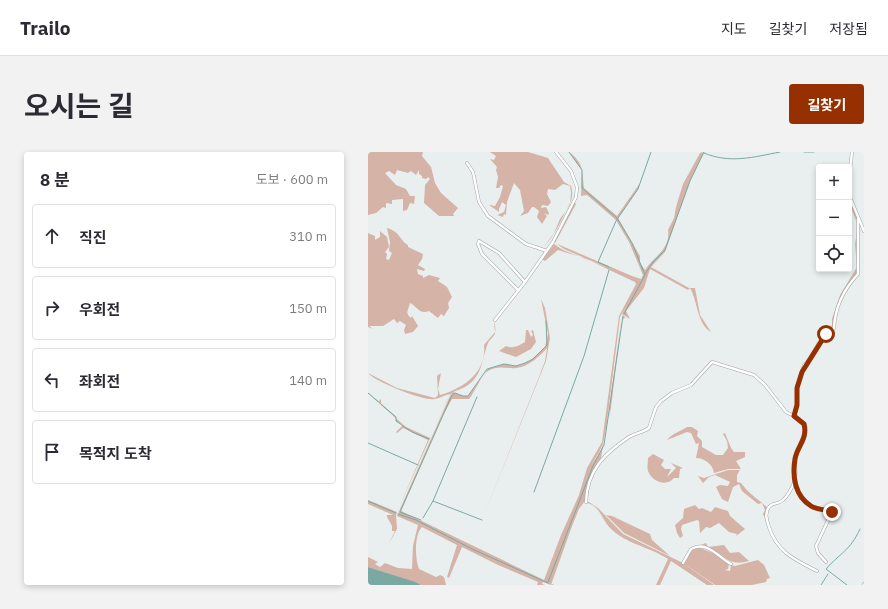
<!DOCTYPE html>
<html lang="ko">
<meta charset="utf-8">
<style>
body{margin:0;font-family:"IBM Plex Sans","Noto Sans KR",sans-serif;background:#f2f2f3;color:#2b2b33}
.controls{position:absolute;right:12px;top:12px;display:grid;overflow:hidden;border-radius:4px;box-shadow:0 2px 6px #0003}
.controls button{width:36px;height:36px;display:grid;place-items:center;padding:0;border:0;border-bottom:1px solid #e1e1e2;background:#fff;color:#2b2b33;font:20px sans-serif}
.stop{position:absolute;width:12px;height:12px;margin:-9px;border:3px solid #963001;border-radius:50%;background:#fff}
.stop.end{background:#963001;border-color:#fff;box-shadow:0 1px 4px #0008}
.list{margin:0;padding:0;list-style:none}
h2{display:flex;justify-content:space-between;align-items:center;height:52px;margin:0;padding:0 16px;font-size:17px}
h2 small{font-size:13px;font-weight:400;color:#7c7c81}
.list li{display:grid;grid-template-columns:26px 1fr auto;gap:12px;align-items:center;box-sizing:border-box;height:64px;margin:0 8px 8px;padding:0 8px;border:1px solid #e1e1e2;border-radius:4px}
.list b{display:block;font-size:15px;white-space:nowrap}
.list em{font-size:13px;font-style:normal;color:#7c7c81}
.icon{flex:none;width:22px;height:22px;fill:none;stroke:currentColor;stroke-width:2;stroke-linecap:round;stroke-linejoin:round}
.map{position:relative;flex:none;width:496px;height:433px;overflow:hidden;border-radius:4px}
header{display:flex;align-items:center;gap:24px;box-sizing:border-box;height:56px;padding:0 20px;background:#fff;border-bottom:1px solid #e1e1e2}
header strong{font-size:19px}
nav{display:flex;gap:22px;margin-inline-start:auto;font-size:14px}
.intro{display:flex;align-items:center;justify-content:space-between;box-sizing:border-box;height:96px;padding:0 24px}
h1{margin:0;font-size:28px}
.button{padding:10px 18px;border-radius:4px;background:#963001;color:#fff;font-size:14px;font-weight:700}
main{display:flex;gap:24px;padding:0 24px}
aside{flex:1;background:#fff;border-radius:4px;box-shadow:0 2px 6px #0003}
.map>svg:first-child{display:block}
.green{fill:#d5b3a7}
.water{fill:#7aa9a3}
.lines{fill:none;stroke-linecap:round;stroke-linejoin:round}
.stream{stroke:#7aa9a3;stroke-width:1}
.minor-casing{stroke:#a0a5a5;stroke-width:3.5}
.minor{stroke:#fff;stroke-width:2.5}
.route{stroke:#963001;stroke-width:5}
</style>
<header>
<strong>Trailo</strong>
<nav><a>지도</a><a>길찾기</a><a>저장됨</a></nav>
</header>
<div class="intro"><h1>오시는 길</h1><a class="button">길찾기</a></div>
<main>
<aside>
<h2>8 분<small>도보 · 600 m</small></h2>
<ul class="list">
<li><svg class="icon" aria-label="ahead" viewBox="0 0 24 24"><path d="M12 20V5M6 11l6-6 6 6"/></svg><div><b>직진</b></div><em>310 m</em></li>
<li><svg class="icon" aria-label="right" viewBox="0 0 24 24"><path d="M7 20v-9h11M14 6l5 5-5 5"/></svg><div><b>우회전</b></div><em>150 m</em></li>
<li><svg class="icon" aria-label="left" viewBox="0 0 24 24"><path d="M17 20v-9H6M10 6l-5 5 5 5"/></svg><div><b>좌회전</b></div><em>140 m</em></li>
<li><svg class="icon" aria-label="arrive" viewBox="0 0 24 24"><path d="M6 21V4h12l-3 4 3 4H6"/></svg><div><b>목적지 도착</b></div></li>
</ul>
</aside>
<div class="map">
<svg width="496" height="433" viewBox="0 0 496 433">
<rect width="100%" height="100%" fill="#e9efee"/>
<!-- green -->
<g class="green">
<polygon points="0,0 55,0 54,4 63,15 67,31 73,41 90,56 85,62 86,64 71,64 56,51 57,33 62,27 60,25 58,27 54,26 54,24 51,22 51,18 48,23 43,19 40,21 29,18 27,23 21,19 17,21 28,33 38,37 42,44 47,44 46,52 42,51 39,58 35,59 35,47 24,48 24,52 18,51 18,56 15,55 8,61 0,63"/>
<path d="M122,0H160L180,6L196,30L203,34C207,49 200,53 195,65C189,77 184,86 175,96L186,81L192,67L202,53L203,41L202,34L195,32L187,38L180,37L179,42L183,50L180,54L174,53L173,56L178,55L181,61L180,63L176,61L179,64L174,72L169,65L171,59L166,55H164L160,61L152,64L156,59L152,38L146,31L139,50L138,63L136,62L135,65L129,63L136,60L138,53L134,50L131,57V60L121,53L127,54L132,45L135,34L133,33L131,36H128L130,25L128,18L129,15L122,7L126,8L128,4Z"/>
<path d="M201,0C216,11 214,19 216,36L249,64L272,31L270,37L250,66L272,104V111L277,118C285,105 303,97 300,78L306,66L308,55L315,32L332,1L336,0L322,29L297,100L283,115L321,136H327L332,163L343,180C329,172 330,150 322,136L320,138L282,117L276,136L258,159L262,167L254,162L258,154L252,165L237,285L231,301L223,313L214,343L223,313L232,301L237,285L254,163L251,184L255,164L258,166H256L253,171L243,256L241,266L243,245L233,306L225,319L217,349L211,357L204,374L183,433L175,430L174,432L177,433H169L170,430L130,413L94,395L81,426L79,425L89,393L54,375C46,383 47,407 51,417L68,425L72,423L76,425L78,433H53L0,415V405L10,410L7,412L12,415L17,411L30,416L44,417L45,394L50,373L29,364L81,246L85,240L95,244H100L120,217L136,212L146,214L153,213L163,208L177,195L180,182L173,147L177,156L182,186L178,209L114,368L171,225L177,209L179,196C171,205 160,215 148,216C138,217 130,213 120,219C113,223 107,240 101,247H84L74,265L33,359L176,428L193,383L211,343L219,316L234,290L251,164L268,132L267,130L216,106L190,98L177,109L174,107L186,92L195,98L242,117L196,97L186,90L206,50L208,52L187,91L264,124L273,127L275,123L261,90L248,68L219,43L213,44L214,18Z"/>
<path d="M481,45L490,67L489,121C475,136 466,155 465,175C452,186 432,218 429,235C428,242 429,249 427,257V235L433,217L453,184L464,173V167L472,143L489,115L487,92L490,74L481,50Z"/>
<path d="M19,76C33,80 31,88 40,93V95L55,102L54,107L50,113L57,117L56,119L49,117L50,122L55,124V126L61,123L72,126L70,129L79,135L84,145L80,151L81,156L76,164L73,162L70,166L61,159C51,163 49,154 42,151C41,157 36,161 43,166L44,164L50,174L45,180L37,182L36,178L38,173L32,169L29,171L26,167L15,174H1L5,177L0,175V81L7,84V88L12,85V79L19,85L21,95L17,100L19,102L18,107L21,108L24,101L21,99L22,90Z"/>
<path d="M126,169C127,172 128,177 127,181C126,185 122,187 120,191C114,206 115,222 100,233C92,239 85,237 80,246L28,362L29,377L20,393L27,379H24V374L19,365V363H25L0,352V348L29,360L60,288L35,276L29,281L28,280L35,273L28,269V265L0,240L10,250L13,247V253C22,261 30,268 38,275L62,286L82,242C77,243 72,246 67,247C57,250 6,229 0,221L29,236L67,246L70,243L69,224L73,221L70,237L72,243C96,236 119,220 116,193L127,180Z"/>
<path d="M158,178H160L163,185L165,183L163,179L165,178L168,190L163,197L148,205L131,199L138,194C146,197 150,194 157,190Z"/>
<path d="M319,275H324L330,279L329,284L334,289V295L348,303H355L360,296L359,289L355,282L357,281L363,296L366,300H377V305L368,309L373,317H360L346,321C345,313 337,306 328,306L331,291L328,292L323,281L319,280L299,288C305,281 313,279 319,275Z"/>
<path d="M285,302L296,308L293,313L297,317H303L299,325L308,316L303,311L315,316L312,317L311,326H306C299,335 284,330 280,319C279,316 280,309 280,306Z"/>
<path d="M360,318H372L369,323V330L373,331C381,342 390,347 400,356L397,366L395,362L397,358L394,351L390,352L374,339L371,332L365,335L360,350L354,347L348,335L352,333L360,334L362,330L347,323L341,325L335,331L330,324L336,326Z"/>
<path d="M221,350L230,356L255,382L315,411L346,433H339L303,409L292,433H288L300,407C282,395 258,392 242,376C234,368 231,351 217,351Z"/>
<polygon points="327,353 331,357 334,356 343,360 347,355 360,359 362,364 377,377 368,384 369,382 361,380 351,371 342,376 338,375 332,381 331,369 329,368 314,373 313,377 315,384 312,386 309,381 307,373 315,366 316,357"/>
<polygon points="238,363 244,364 282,382 284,388 302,404 256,381"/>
<path d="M338,391L340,395L356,393L362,401L371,400L381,409C360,415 358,403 340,397C336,395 331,396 327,395Z"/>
<polygon points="332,396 350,403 361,412 360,417 357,418 362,419 363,413 367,414 390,408 396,413 402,426 399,427 398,430 384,433 347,433 315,411 325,397"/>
</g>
<!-- water -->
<polygon class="water" points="0,415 47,430 53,433 0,433"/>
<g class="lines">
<!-- stream -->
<g class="stream">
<polyline points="201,0 214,18 214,36 249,66 264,91 277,123 256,162"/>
<polyline points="436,0 446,0"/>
<path d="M336,1C362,12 386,5 412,0"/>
<polyline points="241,115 230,110 248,69 270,37 283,0"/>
<polyline points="277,122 285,110 297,98 322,29 336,0"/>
<polyline points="0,241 28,265 28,269 44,280 61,287"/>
<polyline points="0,291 50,313"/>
<polyline points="166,340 216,204 241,118"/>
<polyline points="0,349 28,361"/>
<polyline points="65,349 109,245"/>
<polyline points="30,362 48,368 102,396 180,431"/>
<polyline points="55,366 65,349 114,368"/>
<polyline points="53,368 32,360 84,243 87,241 95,244 100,244 119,217 136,212 148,214 157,211 165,207 179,193 178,169"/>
<polyline points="180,430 225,314 236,293 255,164"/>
<polyline points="184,433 185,433"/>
<polyline points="453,433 460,422"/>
<path d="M479,433L458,417C472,401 482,399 492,377"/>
<polyline points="494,433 496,430"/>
</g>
<!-- minor casing -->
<g class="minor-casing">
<g id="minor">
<polyline points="99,11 105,20 111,50 120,64 158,92 179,99"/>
<polyline points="481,27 484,0"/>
<polyline points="481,43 496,79"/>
<polyline points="111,89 110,92 114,102 150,138"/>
<polyline points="111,89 131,101 157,130"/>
<polyline points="127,168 157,130 185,90 208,45 209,35 203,19 188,0"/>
<path d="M426,264L429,253V236L436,213L443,206L456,184L466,176C467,155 476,137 490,122V67"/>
<polyline points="426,331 433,346 443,354 464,360 448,394 450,401 458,410"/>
<path d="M218,350C219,318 237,301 261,285C267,281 274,281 281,276L288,255L293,249L304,241L323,233L344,210L386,223L397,233L418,260L430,266L436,272C440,285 433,292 428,303C425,312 430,322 426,331C423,337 419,347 412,350C408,352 404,351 401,355C396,362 399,368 401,375C409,400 427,408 449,419"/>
<path d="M315,411L323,397C339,388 351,406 363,412"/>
</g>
</g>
<!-- minor -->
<use href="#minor" class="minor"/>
</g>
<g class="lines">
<!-- route -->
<path class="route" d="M458,182L434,220L429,236V253L426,264L436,272C440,287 429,294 427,307C424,325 427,344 443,354C449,358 457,357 464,360"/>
</g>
</svg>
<div class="controls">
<button>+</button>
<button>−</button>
<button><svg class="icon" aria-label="locate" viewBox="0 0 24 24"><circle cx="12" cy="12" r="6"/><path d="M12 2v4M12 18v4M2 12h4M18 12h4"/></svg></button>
</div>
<div class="stop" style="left:458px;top:182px"></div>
<div class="stop end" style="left:464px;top:360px"></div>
</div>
</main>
